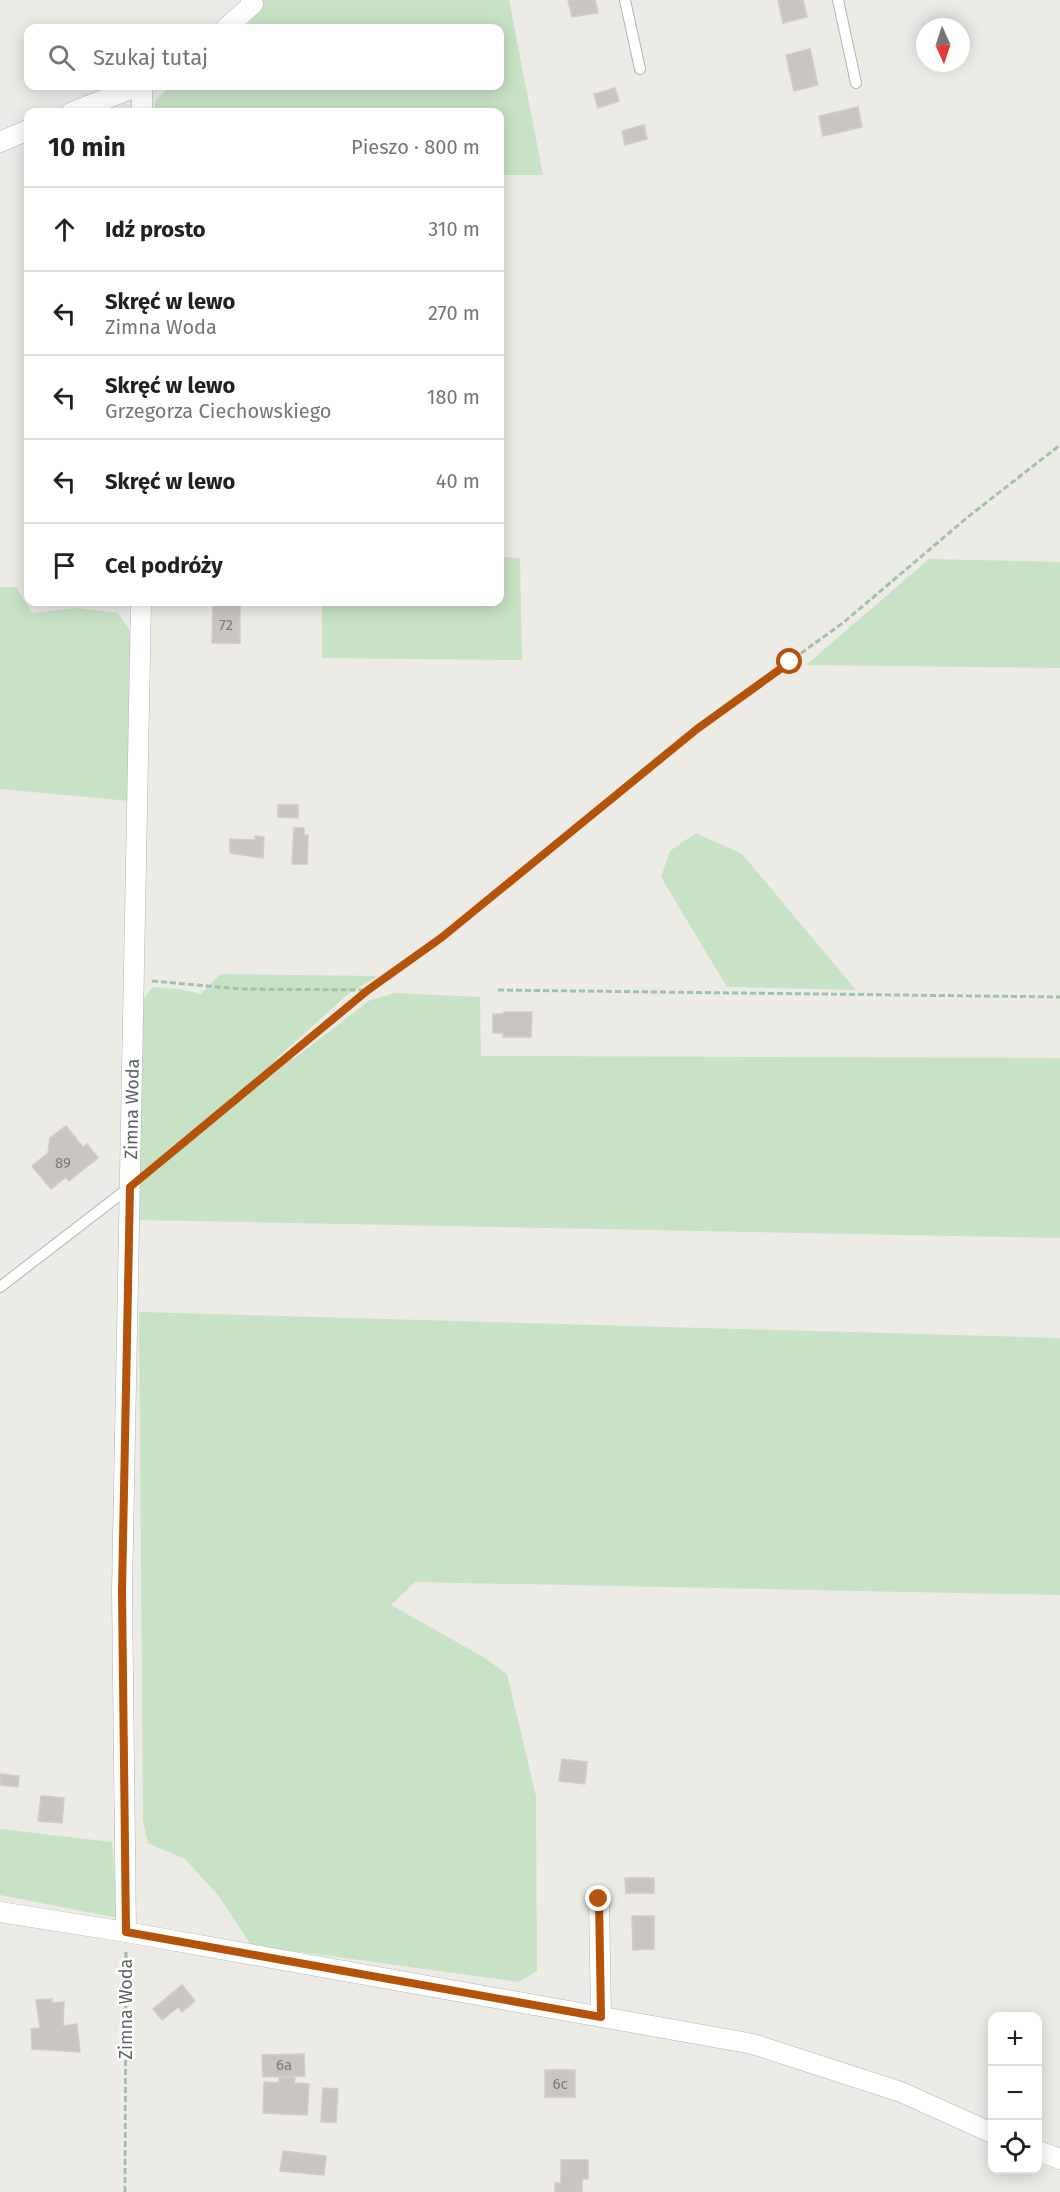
<!DOCTYPE html>
<html lang="pl">
<meta charset="utf-8">
<style>
body{margin:0;font-family:"Fira Sans",sans-serif;background:#f2f2f2;color:#202124}
.controls{position:absolute;right:18px;bottom:18px;display:grid;overflow:hidden;border-radius:12px;box-shadow:0 3px 15px #0003}
.controls button{width:54px;height:54px;display:grid;place-items:center;padding:0;border:0;border-bottom:2px solid #e0e0e0;background:#fff;color:#202124;font:30px sans-serif}
.compass{position:absolute;left:916px;top:18px;width:54px;height:54px;border-radius:50%;background:#fff;box-shadow:0 3px 15px #0003;rotate:177deg}
.stop{position:absolute;width:18px;height:18px;margin:-14px;border:4px solid #b45309;border-radius:50%;background:#fff}
.stop.end{background:#b45309;border-color:#fff;box-shadow:0 2px 6px #0008}
.list{margin:0;padding:0;list-style:none}
h2{display:flex;justify-content:space-between;align-items:center;height:78px;margin:0;padding:0 24px;font-size:26px}
h2 small{font-size:20px;font-weight:400;color:#757577}
.list li{display:grid;grid-template-columns:39px 1fr auto;gap:18px;align-items:center;box-sizing:border-box;height:84px;padding:0 24px;border-top:2px solid #e0e0e0}
.list b{display:block;font-size:22px;white-space:nowrap}
.list p{margin:0;font-size:20px;white-space:nowrap;color:#757577}
.list em{font-size:20px;font-style:normal;color:#757577}
.icon{flex:none;width:33px;height:33px;fill:none;stroke:currentColor;stroke-width:2;stroke-linecap:round;stroke-linejoin:round}
.map{position:relative;flex:none;width:1060px;height:2192px;overflow:hidden}
.search{position:absolute;background:#fff;box-shadow:0 3px 15px #0003;left:24px;top:24px;width:480px;height:66px;display:flex;align-items:center;gap:15px;box-sizing:border-box;padding:0 21px;border-radius:12px;color:#757577;font-size:22px}
.panel{position:absolute;background:#fff;box-shadow:0 3px 15px #0003;left:24px;top:108px;width:480px;height:498px;border-radius:12px}
.map>svg:first-child{display:block}
.green{fill:#c8e2c5}
.building{fill:#c9c6c2;stroke:#d1ccc5;stroke-width:1.5}
.lines{fill:none;stroke-linecap:round;stroke-linejoin:round}
.service-casing{stroke:#b1b3b6;stroke-width:12}
.minor-casing{stroke:#b1b3b6;stroke-width:21}
.path{stroke:#9fc2a6;stroke-width:3;stroke-dasharray:6 3;stroke-linecap:butt}
.service{stroke:#fff;stroke-width:10}
.minor{stroke:#fff;stroke-width:20}
.route{stroke:#b45309;stroke-width:8}
.labels{text-anchor:middle;stroke-width:5;stroke-linejoin:round;paint-order:stroke}
.number-label{font-size:15px;fill:#787a7c}
.street-label{font-size:18px;fill:#5d6164;stroke:#fff}
</style>
<div class="map">
<svg width="1060" height="2192" viewBox="0 0 1060 2192">
<rect width="100%" height="100%" fill="#edebe6"/>
<!-- green -->
<g class="green">
<polygon points="259,0 509,0 543,175 500,175 500,112 154,112 155,101 170,86 500,86 500,28 243,28 251,21"/>
<polygon points="500,557 520,558 522,660 322,658 322,602 500,602"/>
<polygon points="929,559 1060,562 1060,668 806,665"/>
<polygon points="0,587 16,587 32,613 77,608 118,613 130,631 130,801 0,789"/>
<polygon points="696,833 742,854 856,990 727,987 661,877 670,851"/>
<polygon points="220,974 378,976 347,995 276,1059 295,1058 370,1000 395,993 480,997 481,1056 1060,1058 1060,1238 136,1220 143,999 153,987 180,989 201,994"/>
<polygon points="139,1312 1060,1338 1060,1595 415,1582 391,1605 485,1658 507,1674 536,1796 537,1971 519,1982 251,1945 218,1895 185,1859 148,1843 143,1820"/>
<polygon points="0,1829 112,1842 118,1918 0,1895"/>
</g>
<!-- building -->
<g class="building">
<polygon points="568,0 595,0 598,13 572,17"/>
<polygon points="778,0 803,0 807,17 783,23"/>
<polygon points="810,49 818,85 794,91 786,55"/>
<polygon points="615,88 619,101 598,108 594,94"/>
<polygon points="858,107 862,127 823,136 819,116"/>
<polygon points="644,125 647,139 625,145 622,131"/>
<polygon points="213,606 240,606 240,643 212,643"/>
<polygon points="278,805 298,805 298,818 278,817"/>
<polygon points="294,828 304,828 304,835 308,835 307,864 292,864"/>
<polygon points="255,836 264,837 263,858 230,853 230,839 255,840"/>
<polygon points="504,1012 532,1012 531,1037 503,1037 503,1033 493,1033 493,1014 504,1014"/>
<polygon points="66,1126 83,1147 87,1144 98,1158 69,1181 66,1177 51,1189 32,1166 48,1153 50,1138"/>
<polygon points="562,1759 587,1762 585,1784 559,1781"/>
<polygon points="0,1774 19,1776 18,1787 0,1785"/>
<polygon points="41,1796 64,1798 62,1823 38,1821"/>
<polygon points="625,1878 654,1878 654,1893 626,1893"/>
<polygon points="632,1916 654,1916 654,1949 633,1950"/>
<polygon points="182,1985 195,2001 182,2012 178,2007 162,2020 153,2009"/>
<polygon points="52,1999 52,2003 64,2002 63,2026 77,2024 80,2052 32,2049 31,2029 40,2028 36,2000"/>
<polygon points="304,2054 305,2076 263,2077 262,2055"/>
<rect x="545" y="2070" width="30" height="27"/>
<polygon points="279,2077 295,2078 294,2083 309,2084 307,2115 263,2113 264,2082 279,2083"/>
<polygon points="323,2088 338,2089 336,2122 321,2122"/>
<polygon points="283,2151 326,2156 324,2175 280,2171"/>
<polygon points="561,2160 588,2160 588,2179 582,2179 582,2192 555,2192 555,2183 561,2183"/>
</g>
<g class="lines">
<!-- service casing -->
<g class="service-casing">
<g id="service">
<polyline points="625,0 640,69"/>
<polyline points="838,0 856,83"/>
<polyline points="0,1287 130,1187"/>
</g>
</g>
<!-- minor casing -->
<g class="minor-casing">
<g id="minor">
<polyline points="226,28 253,4 251,0"/>
<polyline points="142,86 142,112"/>
<polyline points="72,112 139,86"/>
<polyline points="0,142 28,130"/>
<polyline points="599,1899 601,2017"/>
<polyline points="0,1912 126,1932 753,2044 901,2092 992,2133"/>
<polyline points="126,1932 122,1591 141,602"/>
<polyline points="1038,2151 1060,2159"/>
</g>
</g>
<!-- path -->
<g class="path">
<polyline points="152,981 241,989 368,990 441,938 697,729 844,622 969,516 1060,445"/>
<polyline points="498,990 1060,997"/>
<polyline points="148,1172 367,991"/>
<polyline points="125,2192 126,1951"/>
</g>
<!-- service -->
<use href="#service" class="service"/>
<!-- minor -->
<use href="#minor" class="minor"/>
</g>
<g class="lines">
<!-- route -->
<polyline class="route" points="599,1899 601,2017 126,1932 122,1591 130,1187 368,990 441,938 697,729 790,662"/>
</g>
<g class="labels">
<!-- number labels -->
<g class="number-label">
<text x="226" y="630">72</text>
<text x="63" y="1168">89</text>
<text x="284" y="2070">6a</text>
<text x="560" y="2089">6c</text>
</g>
<!-- street labels -->
<g class="street-label">
<text transform="translate(132 1109) rotate(-89)" y="6">Zimna Woda</text>
<text transform="translate(126 2009) rotate(-90)" y="6">Zimna Woda</text>
</g>
</g>
</svg>
<div class="controls">
<button>+</button>
<button>−</button>
<button><svg class="icon" aria-label="locate" viewBox="0 0 24 24"><circle cx="12" cy="12" r="6"/><path d="M12 2v4M12 18v4M2 12h4M18 12h4"/></svg></button>
</div>
<svg class="compass" viewBox="-18 -18 36 36"><path d="M0-13l5 13h-10z" fill="#e53935"/><path d="M0 13l5-13h-10z" fill="#757577"/></svg>
<div class="stop" style="left:790px;top:662px"></div>
<div class="stop end" style="left:599px;top:1899px"></div>
<div class="search"><svg class="icon" aria-label="search" viewBox="0 0 24 24"><circle cx="10" cy="10" r="6"/><path d="M15 15l6 6"/></svg>Szukaj tutaj</div>
<section class="panel">
<h2>10 min<small>Pieszo · 800 m</small></h2>
<ul class="list">
<li><svg class="icon" aria-label="ahead" viewBox="0 0 24 24"><path d="M12 20V5M6 11l6-6 6 6"/></svg><div><b>Idź prosto</b></div><em>310 m</em></li>
<li><svg class="icon" aria-label="left" viewBox="0 0 24 24"><path d="M17 20v-9H6M10 6l-5 5 5 5"/></svg><div><b>Skręć w lewo</b><p>Zimna Woda</p></div><em>270 m</em></li>
<li><svg class="icon" aria-label="left" viewBox="0 0 24 24"><path d="M17 20v-9H6M10 6l-5 5 5 5"/></svg><div><b>Skręć w lewo</b><p>Grzegorza Ciechowskiego</p></div><em>180 m</em></li>
<li><svg class="icon" aria-label="left" viewBox="0 0 24 24"><path d="M17 20v-9H6M10 6l-5 5 5 5"/></svg><div><b>Skręć w lewo</b></div><em>40 m</em></li>
<li><svg class="icon" aria-label="arrive" viewBox="0 0 24 24"><path d="M6 21V4h12l-3 4 3 4H6"/></svg><div><b>Cel podróży</b></div></li>
</ul>
</section>
</div>
